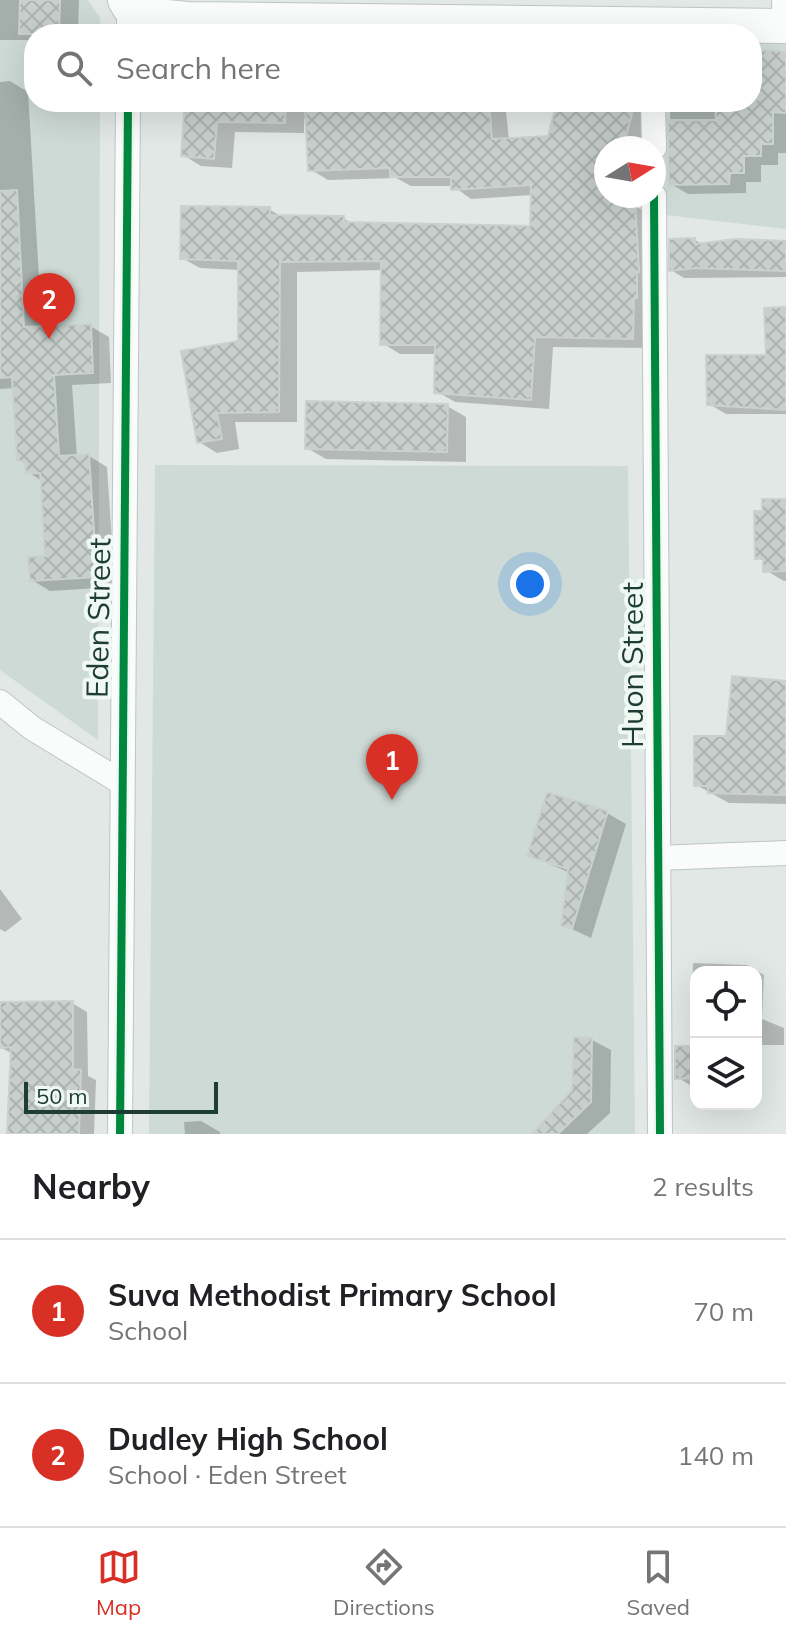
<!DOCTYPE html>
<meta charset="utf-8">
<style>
body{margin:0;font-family:Mulish,sans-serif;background:#f6f6f6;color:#202124}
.controls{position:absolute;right:24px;bottom:24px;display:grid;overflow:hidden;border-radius:16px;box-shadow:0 8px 32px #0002}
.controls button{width:72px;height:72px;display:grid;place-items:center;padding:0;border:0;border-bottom:2px solid #e0e0e0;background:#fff;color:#202124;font:40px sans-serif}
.compass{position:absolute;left:594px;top:136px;width:72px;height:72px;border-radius:50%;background:#fff;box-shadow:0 8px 32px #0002;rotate:79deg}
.scale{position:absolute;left:24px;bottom:20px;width:194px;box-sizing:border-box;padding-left:8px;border:4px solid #1e3d34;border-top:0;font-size:22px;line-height:28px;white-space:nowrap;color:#1e3d34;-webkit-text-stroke:6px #eff8f3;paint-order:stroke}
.you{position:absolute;left:530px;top:584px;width:28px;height:28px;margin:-20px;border:6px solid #fff;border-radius:50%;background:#1a73e8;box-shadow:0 0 0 12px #1a73e833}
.badge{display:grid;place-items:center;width:52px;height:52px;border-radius:50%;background:#d93025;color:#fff;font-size:26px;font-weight:700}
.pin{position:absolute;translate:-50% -66px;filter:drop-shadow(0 2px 4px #0008)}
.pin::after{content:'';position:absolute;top:42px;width:28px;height:24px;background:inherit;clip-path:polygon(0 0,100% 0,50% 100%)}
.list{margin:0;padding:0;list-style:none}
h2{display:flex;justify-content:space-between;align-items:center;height:104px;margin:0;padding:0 32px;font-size:34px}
h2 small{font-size:26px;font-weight:400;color:#757577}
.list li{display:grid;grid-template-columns:52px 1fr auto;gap:24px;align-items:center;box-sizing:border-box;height:144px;padding:0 32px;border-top:2px solid #e0e0e0}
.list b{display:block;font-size:30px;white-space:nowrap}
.list p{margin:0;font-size:26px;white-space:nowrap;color:#757577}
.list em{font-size:26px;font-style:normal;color:#757577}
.icon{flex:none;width:44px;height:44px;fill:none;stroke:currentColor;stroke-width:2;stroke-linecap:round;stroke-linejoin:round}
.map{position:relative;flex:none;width:786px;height:1134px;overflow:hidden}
.search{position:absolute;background:#fff;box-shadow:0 8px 32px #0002;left:24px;right:24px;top:24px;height:88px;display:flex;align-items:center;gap:20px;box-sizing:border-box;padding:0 28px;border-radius:32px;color:#757577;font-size:30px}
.sheet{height:392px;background:#fff}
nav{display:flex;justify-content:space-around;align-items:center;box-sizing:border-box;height:112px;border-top:2px solid #e0e0e0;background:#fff;font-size:22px;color:#757577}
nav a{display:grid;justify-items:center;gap:4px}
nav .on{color:#d93025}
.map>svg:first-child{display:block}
.built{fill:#cedad5}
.shadow{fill:#0003}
.building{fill:url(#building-cross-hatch);stroke:#cad1ce;stroke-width:2}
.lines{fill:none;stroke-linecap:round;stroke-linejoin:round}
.minor-casing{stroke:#bec5c2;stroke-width:26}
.secondary-casing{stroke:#bdc6c2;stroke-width:36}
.minor{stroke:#fafcfb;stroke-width:24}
.secondary{stroke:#fafcfb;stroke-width:34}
.cycleway-casing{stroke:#eff8f3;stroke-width:13}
.cycleway{stroke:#00873e;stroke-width:8}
.labels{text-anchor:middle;stroke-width:8;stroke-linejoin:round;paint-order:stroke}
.street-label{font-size:30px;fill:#1e3d34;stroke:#eff8f3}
</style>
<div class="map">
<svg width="786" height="1134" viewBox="0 0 786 1134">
<defs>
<pattern id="building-cross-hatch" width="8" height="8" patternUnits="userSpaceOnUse" patternTransform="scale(2)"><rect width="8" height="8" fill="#c8cfcc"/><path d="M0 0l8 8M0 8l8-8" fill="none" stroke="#abb3b0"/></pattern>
</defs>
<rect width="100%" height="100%" fill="#e1e8e5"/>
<!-- built -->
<g class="built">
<polygon points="0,0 88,0 100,18 100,34 34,34 34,102 100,102 98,740 0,670"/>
<polygon points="786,33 786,229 658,214 660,102 752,102 752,34"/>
<polygon points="155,465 628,466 635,1134 149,1134"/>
</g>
<!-- shadow -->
<g class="shadow">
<polygon points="0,0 79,0 78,34 34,34 34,44 27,40 0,40"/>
<polygon points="786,54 786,153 778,153 778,165 761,165 761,182 746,182 746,193 688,194 671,184 670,102 752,102 752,69 760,69"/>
<polygon points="10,81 28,92 42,329 90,326 109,337 111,383 72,385 77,457 89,456 107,467 115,587 50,591 32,580 47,558 42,481 28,472 28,465 19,460 14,388 0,389 0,82"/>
<polygon points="187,102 304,102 304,108 518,102 519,110 506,111 509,140 549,138 559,102 656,102 644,148 606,148 606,196 631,196 629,204 653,214 651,348 553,347 549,409 455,402 436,391 437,354 400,354 382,343 383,270 297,272 297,422 235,422 239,449 217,453 199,442 240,343 240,270 200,268 182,258 269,209 284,218 343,218 353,224 532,228 533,195 471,199 453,186 411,186 396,178 328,180 310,169 307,119 304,119 304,133 235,132 232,168 201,166 183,155"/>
<polygon points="695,240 703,245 786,243 786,277 684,278 671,270"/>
<polygon points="786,309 786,414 726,414 709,404 768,357"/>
<polygon points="447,406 466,417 466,462 326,459 307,448"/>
<polygon points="786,501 786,581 784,581 765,570 765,562 757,557 765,513"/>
<polygon points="786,683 786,804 729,803 696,785 728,738"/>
<polygon points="607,813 626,824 591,938 563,925 570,873 529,855"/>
<polygon points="0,889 22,919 5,932 0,929"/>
<polygon points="693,963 747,965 764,975 762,1019 784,1028 784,1045 756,1045 756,972 696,972 696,999 692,996"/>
<polygon points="72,1003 87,1012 88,1076 96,1080 94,1134 9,1134 13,1054 0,1047 0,1004"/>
<polygon points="592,1040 611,1050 610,1113 587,1134 535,1134 574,1091"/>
<polygon points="696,1048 696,1087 693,1087 677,1077"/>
<polygon points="201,1121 220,1132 220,1134 185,1134 184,1122"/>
</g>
<!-- building -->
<g class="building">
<polygon points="20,0 60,0 59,34 19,34"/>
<polygon points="759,50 786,52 786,113 773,112 773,144 761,144 761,156 744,156 744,173 730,173 729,184 669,185 668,120 716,120 715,102 756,102"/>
<polygon points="185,102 286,102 285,123 217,122 214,159 181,156"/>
<polygon points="343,102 489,102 492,139 548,136 557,102 635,102 623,148 606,148 606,202 635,202 639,272 637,272 637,298 634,298 633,339 535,337 531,400 434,393 435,345 380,345 381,261 280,262 279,412 217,413 222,439 197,443 181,351 238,341 238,261 180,259 181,206 270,207 270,215 344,216 344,222 530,226 531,185 451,190 451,177 390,177 390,168 308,171 305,106"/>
<polygon points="17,190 24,327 91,324 93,373 54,375 59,456 89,454 97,577 30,581 28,557 45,556 40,473 26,474 25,461 17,461 12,377 0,378 0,191"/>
<polygon points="695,238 695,244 736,239 786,241 786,271 696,268 669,271 669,239"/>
<polygon points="786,307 786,410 707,405 706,355 766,355 764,308"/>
<polygon points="306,401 448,404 447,452 305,449"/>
<polygon points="762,499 786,499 786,571 763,572 763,558 755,559 754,511 762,511"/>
<polygon points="732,676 786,681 786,795 708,793 708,786 694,786 694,736 726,736"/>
<polygon points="547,792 608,811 572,929 561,926 568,869 527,856"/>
<polygon points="73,1001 73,1069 81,1070 79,1134 7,1134 11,1047 0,1048 0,1002"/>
<polygon points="574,1037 592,1038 591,1102 558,1134 532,1134 572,1090"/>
<polygon points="675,1046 696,1046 696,1078 675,1079"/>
</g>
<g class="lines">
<!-- minor casing -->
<g class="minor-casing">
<g id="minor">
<polyline points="784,0 785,26"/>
<polyline points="129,34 129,7"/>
<polyline points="653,102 654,148"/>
<polyline points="654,196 660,1134"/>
<polyline points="0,702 32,728 121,782"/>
<polyline points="658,858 786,853"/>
<polyline points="120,1134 128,102"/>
</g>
</g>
<!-- secondary casing -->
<g class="secondary-casing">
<polyline id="secondary" points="125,0 129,7 156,16 188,19 786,26"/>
</g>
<!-- minor -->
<use href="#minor" class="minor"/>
<!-- secondary -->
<use href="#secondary" class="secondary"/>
<!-- cycleway casing -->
<g class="cycleway-casing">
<g id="cycleway">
<polyline points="654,196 660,1134"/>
<polyline points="120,1134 128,102"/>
</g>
</g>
<!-- cycleway -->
<use href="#cycleway" class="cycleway"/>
</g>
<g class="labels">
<!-- street labels -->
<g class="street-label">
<text transform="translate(99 618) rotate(-89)" y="10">Eden Street</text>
<text transform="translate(633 665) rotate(-90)" y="10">Huon Street</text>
</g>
</g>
</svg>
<div class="controls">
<button><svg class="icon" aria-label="locate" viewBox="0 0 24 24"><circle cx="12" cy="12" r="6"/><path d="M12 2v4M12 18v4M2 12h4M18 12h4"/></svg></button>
<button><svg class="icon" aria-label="layers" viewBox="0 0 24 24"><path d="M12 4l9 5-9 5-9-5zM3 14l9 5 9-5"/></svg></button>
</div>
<svg class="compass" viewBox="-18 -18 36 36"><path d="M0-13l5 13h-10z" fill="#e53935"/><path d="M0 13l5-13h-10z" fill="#757577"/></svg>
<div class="scale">50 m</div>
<div class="you"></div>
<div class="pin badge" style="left:392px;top:800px">1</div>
<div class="pin badge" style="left:49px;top:339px">2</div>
<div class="search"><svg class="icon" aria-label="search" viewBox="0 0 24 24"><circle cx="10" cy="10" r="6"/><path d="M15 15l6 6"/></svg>Search here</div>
</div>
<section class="sheet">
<h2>Nearby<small>2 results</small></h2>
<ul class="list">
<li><span class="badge">1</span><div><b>Suva Methodist Primary School</b><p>School</p></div><em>70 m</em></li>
<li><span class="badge">2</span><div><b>Dudley High School</b><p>School · Eden Street</p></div><em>140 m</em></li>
</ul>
</section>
<nav>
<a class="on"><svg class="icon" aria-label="map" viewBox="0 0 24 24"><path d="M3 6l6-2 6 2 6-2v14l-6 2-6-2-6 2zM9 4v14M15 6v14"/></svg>Map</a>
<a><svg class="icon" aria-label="directions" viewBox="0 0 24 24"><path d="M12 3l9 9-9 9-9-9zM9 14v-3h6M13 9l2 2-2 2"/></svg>Directions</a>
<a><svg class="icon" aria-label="saved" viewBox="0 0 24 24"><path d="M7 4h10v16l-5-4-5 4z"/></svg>Saved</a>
</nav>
